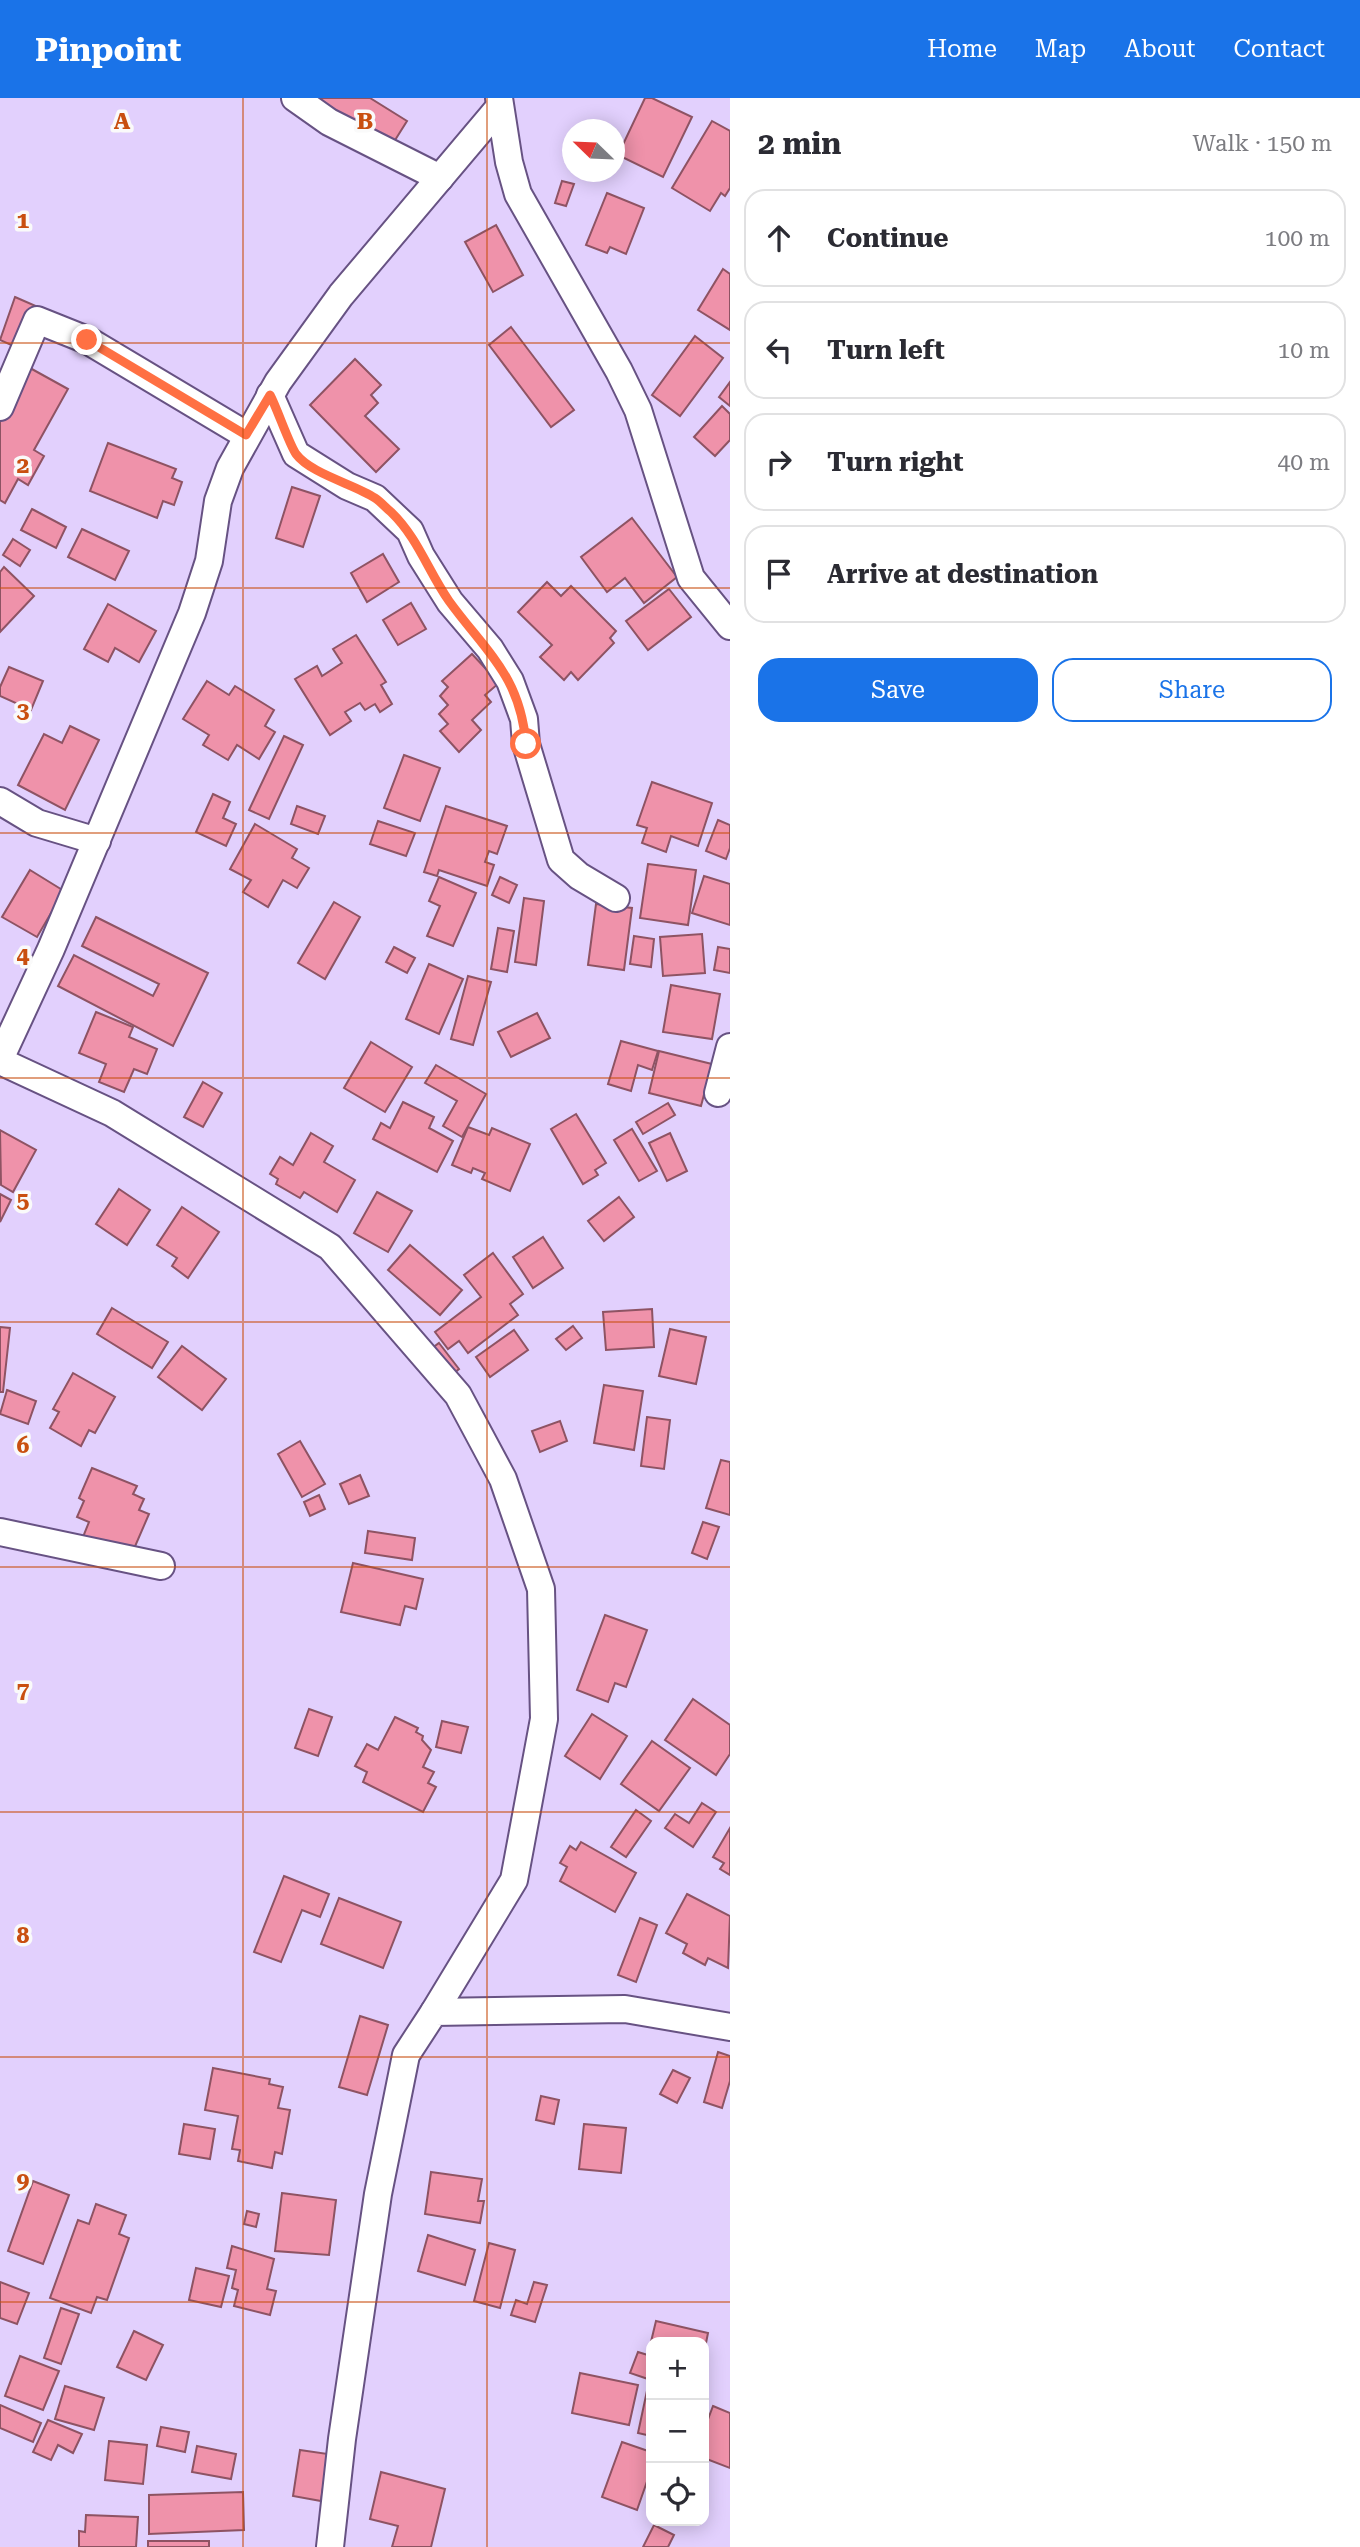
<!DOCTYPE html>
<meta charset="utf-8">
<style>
body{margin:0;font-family:"Roboto Serif",serif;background:#f2f2f3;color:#2b2b33}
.controls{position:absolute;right:21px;bottom:21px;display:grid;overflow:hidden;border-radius:14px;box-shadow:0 4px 18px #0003}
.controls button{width:63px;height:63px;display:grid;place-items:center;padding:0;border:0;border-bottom:2px solid #e1e1e2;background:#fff;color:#2b2b33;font:35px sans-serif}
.compass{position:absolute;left:562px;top:21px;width:63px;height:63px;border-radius:50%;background:#fff;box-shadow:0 4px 18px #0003;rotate:293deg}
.stop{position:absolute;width:21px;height:21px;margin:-16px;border:5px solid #ff7043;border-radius:50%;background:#fff}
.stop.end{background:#ff7043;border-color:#fff;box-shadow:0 2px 7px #0008}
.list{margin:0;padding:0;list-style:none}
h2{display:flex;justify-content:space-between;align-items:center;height:91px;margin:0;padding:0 28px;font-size:30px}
h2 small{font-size:23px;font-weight:400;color:#7c7c81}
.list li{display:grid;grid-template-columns:46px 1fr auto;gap:21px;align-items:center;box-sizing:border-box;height:98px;margin:0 14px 14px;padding:0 14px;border:2px solid #e1e1e2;border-radius:21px}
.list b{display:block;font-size:26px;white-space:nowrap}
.list em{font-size:23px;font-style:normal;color:#7c7c81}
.actions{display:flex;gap:14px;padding:21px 28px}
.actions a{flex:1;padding:16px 0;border:2px solid #1a73e8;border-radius:21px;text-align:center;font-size:24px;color:#1a73e8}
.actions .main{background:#1a73e8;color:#fff}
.icon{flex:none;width:38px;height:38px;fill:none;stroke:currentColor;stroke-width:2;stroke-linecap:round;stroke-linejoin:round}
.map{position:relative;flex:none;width:730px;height:2449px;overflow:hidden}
header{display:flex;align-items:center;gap:42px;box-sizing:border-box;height:98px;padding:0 35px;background:#1a73e8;color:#fff}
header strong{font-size:33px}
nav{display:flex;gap:38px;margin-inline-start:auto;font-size:24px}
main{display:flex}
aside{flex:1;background:#fff}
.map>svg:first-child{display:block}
.building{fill:#ef92aa;stroke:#8e5363;stroke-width:2}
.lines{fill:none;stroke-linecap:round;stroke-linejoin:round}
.street-casing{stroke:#675283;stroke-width:30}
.street{stroke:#fff;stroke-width:26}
.route{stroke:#ff7043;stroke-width:9}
.grid{fill:none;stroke:#c94f10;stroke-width:2;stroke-opacity:0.55}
.grid-label{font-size:23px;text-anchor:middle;font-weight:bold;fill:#c94f10;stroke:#fafafa;stroke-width:7;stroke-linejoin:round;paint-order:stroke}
</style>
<header>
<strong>Pinpoint</strong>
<nav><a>Home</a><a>Map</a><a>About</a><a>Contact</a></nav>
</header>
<main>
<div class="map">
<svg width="730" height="2449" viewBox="0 0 730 2449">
<rect width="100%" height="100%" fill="#e2d0fd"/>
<!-- building -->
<g class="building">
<polygon points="316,0 370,0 407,23 392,47"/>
<polygon points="645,0 652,0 692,19 663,79 618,57"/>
<polygon points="712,23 730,33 730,90 725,98 721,95 710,113 672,90"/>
<polygon points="562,83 574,86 566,108 555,105"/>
<polygon points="607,95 644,110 626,156 610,149 607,155 586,147"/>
<polygon points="496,127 523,177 493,194 465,144"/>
<polygon points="723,171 730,176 730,232 698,212"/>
<polygon points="15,199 38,209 20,251 0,242"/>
<polygon points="511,229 574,312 551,329 489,247"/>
<polygon points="695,238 723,260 680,318 652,297"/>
<polygon points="355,261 381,287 371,297 378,305 365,318 399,351 376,374 310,307"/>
<polygon points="30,270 68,291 34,352 44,358 28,387 18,381 5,405 0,402 0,324"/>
<polygon points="730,284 730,308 719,299"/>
<polygon points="722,308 730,316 730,342 715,358 694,339"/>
<polygon points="108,345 176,371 172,380 182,384 174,407 163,403 157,420 90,393"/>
<polygon points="292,389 320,398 303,449 276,440"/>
<polygon points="32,411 66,429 56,450 21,432"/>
<polygon points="632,420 677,479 644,505 625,480 607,494 581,459"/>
<polygon points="82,431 129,453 115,482 68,459"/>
<polygon points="13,441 30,452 20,468 3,457"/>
<polygon points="383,456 399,484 367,504 351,475"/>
<polygon points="4,469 34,498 0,534 0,474"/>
<polygon points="547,484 561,498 571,488 616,533 610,540 614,545 578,582 571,574 564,582 540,559 552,547 518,514"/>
<polygon points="669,491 691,519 648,552 626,523"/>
<polygon points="411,505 426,531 398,547 383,522"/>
<polygon points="108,506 156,533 139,564 115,550 108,564 84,551"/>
<polygon points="356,537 386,584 381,587 392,606 380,614 375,606 365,612 360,605 345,614 351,623 330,637 295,581 317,568 322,578 342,565 333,551"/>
<polygon points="472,556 499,585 485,597 491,604 472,622 481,632 459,654 440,633 448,626 439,616 448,607 440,598 448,589 442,583"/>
<polygon points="9,569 43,583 31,612 0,598 0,589"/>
<polygon points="207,583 229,597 235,588 274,612 265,628 275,634 259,661 237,647 228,662 203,647 209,637 183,621"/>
<polygon points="70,628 99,642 65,712 18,687 44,636 62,645"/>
<polygon points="284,638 303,647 269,721 249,712"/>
<polygon points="404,657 440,670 420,723 384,710"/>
<polygon points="652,684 712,705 698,748 671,738 666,754 642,745 647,730 637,727"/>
<polygon points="213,696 230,704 223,720 236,726 226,748 196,734"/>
<polygon points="297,708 325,718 318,736 291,726"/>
<polygon points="446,708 507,728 497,756 489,753 485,764 494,767 487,788 439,772 437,778 424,774"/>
<polygon points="718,722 730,727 730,750 726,761 706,753"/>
<polygon points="378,723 415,735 406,758 370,746"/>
<polygon points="255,726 297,751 292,760 309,770 297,790 283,782 268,809 243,794 251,782 230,771"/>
<polygon points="648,766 696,772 688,827 640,820"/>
<polygon points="30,772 64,793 37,839 2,819"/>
<polygon points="704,778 730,786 730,827 692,815"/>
<polygon points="439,779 476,795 453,848 427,838 440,808 429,803"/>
<polygon points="500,779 517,787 509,805 492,797"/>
<polygon points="524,800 544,803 536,867 515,864"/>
<polygon points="334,804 360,819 325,881 298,865"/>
<polygon points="596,806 632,810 624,872 588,867"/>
<polygon points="96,819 208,875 173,948 58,888 74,857 153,898 159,886 82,848"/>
<polygon points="498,830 514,833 507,874 491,871"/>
<polygon points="702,836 705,875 663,878 660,839"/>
<polygon points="634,838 654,841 651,869 630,866"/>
<polygon points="394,849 415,860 407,875 386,864"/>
<polygon points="718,849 730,851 730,875 714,872"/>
<polygon points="429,866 463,881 439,936 406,921"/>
<polygon points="468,878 491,884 473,947 451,941"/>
<polygon points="671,887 720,896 712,941 663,934"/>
<polygon points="96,914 133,929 129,939 157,951 147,976 134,971 124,994 99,984 106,966 79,955"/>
<polygon points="537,915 550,940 511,959 498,934"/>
<polygon points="621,943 658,953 652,972 638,967 631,993 608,986"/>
<polygon points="371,944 412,969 385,1014 344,990"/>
<polygon points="659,953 712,966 701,1008 649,995"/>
<polygon points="436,967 486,996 462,1039 443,1028 457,1003 425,985"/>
<polygon points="203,984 222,995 203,1029 184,1019"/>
<polygon points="403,1004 434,1019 429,1030 453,1043 437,1074 373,1041 381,1025 390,1030"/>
<polygon points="668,1005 675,1017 643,1036 636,1024"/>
<polygon points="576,1016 606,1065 595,1072 598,1077 583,1086 551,1031"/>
<polygon points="468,1029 489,1037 492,1030 530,1046 510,1093 482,1081 485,1075 473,1070 471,1075 452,1067"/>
<polygon points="632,1031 657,1073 639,1083 614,1042"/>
<polygon points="0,1032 36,1052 13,1094 1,1087"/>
<polygon points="311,1035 333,1048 324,1064 355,1082 337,1114 304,1094 300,1100 276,1086 278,1081 270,1076 280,1059 293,1067"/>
<polygon points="670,1035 687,1073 667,1083 649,1045"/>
<polygon points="119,1091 150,1112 127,1147 96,1126"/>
<polygon points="377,1094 412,1113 388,1154 354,1135"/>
<polygon points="0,1096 11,1102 0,1124"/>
<polygon points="619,1099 634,1119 604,1143 588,1123"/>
<polygon points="182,1109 219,1134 188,1180 172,1168 177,1160 157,1147"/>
<polygon points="543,1139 563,1170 533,1190 513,1159"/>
<polygon points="410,1147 462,1192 440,1217 388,1172"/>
<polygon points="493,1155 523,1196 510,1206 518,1217 468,1255 459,1243 448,1251 435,1234 481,1199 464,1177"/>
<polygon points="112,1210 168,1244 152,1270 97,1236"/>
<polygon points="652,1211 654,1249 606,1252 603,1214"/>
<polygon points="573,1228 582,1240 566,1252 556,1241"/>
<polygon points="0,1229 10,1230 3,1294 0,1294"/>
<polygon points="670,1231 706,1239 696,1286 659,1278"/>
<polygon points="514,1232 528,1252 490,1279 476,1259"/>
<polygon points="439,1245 459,1271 448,1280 427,1254"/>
<polygon points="182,1248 226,1281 202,1312 158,1279"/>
<polygon points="73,1275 115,1299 95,1335 89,1332 81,1348 50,1330 59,1314 53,1311"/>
<polygon points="604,1287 643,1293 634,1352 594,1345"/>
<polygon points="7,1292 36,1303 28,1326 0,1316"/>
<polygon points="647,1319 670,1322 664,1371 641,1368"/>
<polygon points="560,1323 567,1343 540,1354 532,1333"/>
<polygon points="300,1343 325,1386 302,1399 278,1356"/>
<polygon points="721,1362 730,1364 730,1417 706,1410"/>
<polygon points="92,1370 137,1388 133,1396 144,1401 139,1412 149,1416 130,1460 81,1444 89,1424 77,1419 84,1403 79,1400"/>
<polygon points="360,1377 369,1398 349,1406 340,1386"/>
<polygon points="319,1397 325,1411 310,1418 304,1404"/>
<polygon points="703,1424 719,1429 707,1461 692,1455"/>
<polygon points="368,1433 415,1440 412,1462 365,1455"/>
<polygon points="353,1465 423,1481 416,1511 405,1508 400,1527 341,1514"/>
<polygon points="605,1517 647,1532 626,1589 615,1585 608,1604 577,1592"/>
<polygon points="693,1601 730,1627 730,1656 716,1677 665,1642"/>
<polygon points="309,1611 332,1619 318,1658 295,1650"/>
<polygon points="592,1616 627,1638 600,1681 565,1658"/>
<polygon points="395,1619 418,1630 416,1634 423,1638 422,1642 431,1652 423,1669 434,1674 428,1685 436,1689 423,1714 363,1684 367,1674 355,1668 367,1646 378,1652"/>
<polygon points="442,1623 468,1629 461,1655 436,1649"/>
<polygon points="652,1643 690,1670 659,1713 621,1686"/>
<polygon points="702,1705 716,1714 693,1749 665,1730 675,1716 689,1725"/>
<polygon points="636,1712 651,1723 626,1759 611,1749"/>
<polygon points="730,1730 730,1777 720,1771 724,1765 713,1759"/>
<polygon points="581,1744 636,1775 615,1814 560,1783 567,1769 560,1765 570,1748 576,1752"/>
<polygon points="284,1778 329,1796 320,1819 302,1812 281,1864 254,1854"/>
<polygon points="687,1796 730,1818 728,1870 708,1860 705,1867 683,1855 687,1846 666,1835"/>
<polygon points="339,1800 401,1824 383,1870 321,1846"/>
<polygon points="640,1820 657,1827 636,1884 618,1877"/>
<polygon points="360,1918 388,1927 367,1997 339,1989"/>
<polygon points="718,1954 730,1958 730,1983 722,2010 704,2004"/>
<polygon points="213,1970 270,1981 269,1986 283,1989 278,2010 290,2012 282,2056 275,2054 272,2070 238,2063 240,2052 232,2051 238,2018 205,2012"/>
<polygon points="673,1972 690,1980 677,2005 660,1996"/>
<polygon points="541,1998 559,2002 554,2026 536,2022"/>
<polygon points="184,2026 215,2031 210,2061 179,2056"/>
<polygon points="584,2026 626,2030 621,2075 579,2071"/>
<polygon points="431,2074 482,2081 478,2103 484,2103 480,2125 425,2116"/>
<polygon points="33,2083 69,2097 43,2166 8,2153"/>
<polygon points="282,2095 336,2102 329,2157 275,2153"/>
<polygon points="96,2106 126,2117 119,2136 129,2140 107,2202 97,2199 91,2215 50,2200 78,2122 89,2126"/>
<polygon points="247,2113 259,2116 256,2129 244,2126"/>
<polygon points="428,2137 475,2152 465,2187 418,2173"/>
<polygon points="489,2145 515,2152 500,2210 474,2203"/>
<polygon points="232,2148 274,2161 267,2191 276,2193 270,2217 234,2208 238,2192 232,2190 236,2172 227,2170"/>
<polygon points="196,2170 229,2178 221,2209 189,2202"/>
<polygon points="0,2184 29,2195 17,2226 0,2220"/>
<polygon points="534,2184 547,2187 535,2224 511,2217 516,2202 527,2206"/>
<polygon points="61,2210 79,2216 61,2266 44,2260"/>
<polygon points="656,2223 708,2235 704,2255 704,2244 651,2244 649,2252"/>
<polygon points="134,2233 163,2247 146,2282 117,2269"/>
<polygon points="638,2254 651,2258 651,2282 630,2275"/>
<polygon points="20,2258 59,2273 43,2312 5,2298"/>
<polygon points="580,2275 638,2287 629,2327 572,2315"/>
<polygon points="65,2288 104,2300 94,2332 55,2321"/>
<polygon points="648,2288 651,2289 651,2338 638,2335"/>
<polygon points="0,2307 41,2325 33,2344 0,2330"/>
<polygon points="713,2308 730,2315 730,2370 704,2360 704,2332"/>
<polygon points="48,2322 82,2336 73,2355 58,2347 51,2362 33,2354"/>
<polygon points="161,2329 189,2334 185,2354 157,2348"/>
<polygon points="109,2343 147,2347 143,2386 105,2382"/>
<polygon points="622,2344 651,2354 651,2372 637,2412 602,2399"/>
<polygon points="197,2348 236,2356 231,2381 192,2374"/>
<polygon points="300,2352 328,2356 321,2403 293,2398"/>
<polygon points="381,2374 445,2391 431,2449 392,2449 398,2428 370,2421"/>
<polygon points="243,2394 244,2432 149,2436 149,2397"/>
<polygon points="86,2417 138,2419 136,2449 79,2449 79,2433 85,2434"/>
<polygon points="654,2427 674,2437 668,2449 643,2449"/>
<rect x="148" y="2443" width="61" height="6"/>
</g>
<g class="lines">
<!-- street casing -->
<g class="street-casing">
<g id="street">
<polyline points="295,0 329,24 440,80"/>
<polyline points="499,0 509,64 518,96 619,273 638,312 691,480 730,528"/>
<polyline points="270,297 296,356 347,388 375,400 410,433 421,458 450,504 490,551 510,583 524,621 526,646 561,762 579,778 616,800"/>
<polyline points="0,309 37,222 87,242 246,337"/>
<polyline points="0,703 37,725 97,743"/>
<polyline points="0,961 51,851 192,515 209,463 218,403 230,370 278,284 341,197 498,11"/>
<polyline points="0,963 112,1015 330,1149 458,1297 503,1381 541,1491 544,1621 514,1782 434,1914"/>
<polyline points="718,995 730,949"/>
<polyline points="0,1434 161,1468"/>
<polyline points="330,2449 342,2341 378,2096 406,1957 434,1914 625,1911 730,1929"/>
</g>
</g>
<!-- street -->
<use href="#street" class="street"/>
</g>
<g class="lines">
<!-- route -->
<path class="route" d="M87,242L246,337L270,297C277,310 289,346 296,356C311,376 354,386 375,400C381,404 386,410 391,414C418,440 428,473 449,503C486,554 520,577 526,646"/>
</g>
<!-- grid -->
<path class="grid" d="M243,0V2449M487,0V2449M0,245H730M0,490H730M0,735H730M0,980H730M0,1224H730M0,1469H730M0,1714H730M0,1959H730M0,2204H730"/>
<g class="grid-label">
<text x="122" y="31">A</text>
<text x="365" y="31">B</text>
<text x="23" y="130">1</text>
<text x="23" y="375">2</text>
<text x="23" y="620">3</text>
<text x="23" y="865">4</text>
<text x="23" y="1110">5</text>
<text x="23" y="1355">6</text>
<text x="23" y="1600">7</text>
<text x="23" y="1845">8</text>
<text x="23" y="2090">9</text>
</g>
</svg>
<div class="controls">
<button>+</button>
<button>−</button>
<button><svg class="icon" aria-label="locate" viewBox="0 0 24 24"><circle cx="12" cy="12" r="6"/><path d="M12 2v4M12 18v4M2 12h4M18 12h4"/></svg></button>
</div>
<svg class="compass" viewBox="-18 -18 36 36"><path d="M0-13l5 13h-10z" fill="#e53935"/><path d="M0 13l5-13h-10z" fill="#7c7c81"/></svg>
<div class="stop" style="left:526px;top:646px"></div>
<div class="stop end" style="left:87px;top:242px"></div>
</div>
<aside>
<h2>2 min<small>Walk · 150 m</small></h2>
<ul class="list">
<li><svg class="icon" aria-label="ahead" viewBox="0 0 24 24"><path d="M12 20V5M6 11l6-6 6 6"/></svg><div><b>Continue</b></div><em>100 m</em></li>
<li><svg class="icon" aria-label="left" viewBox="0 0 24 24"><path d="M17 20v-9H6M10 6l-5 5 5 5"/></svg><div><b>Turn left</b></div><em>10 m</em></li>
<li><svg class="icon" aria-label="right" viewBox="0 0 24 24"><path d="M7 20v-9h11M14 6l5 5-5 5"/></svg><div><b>Turn right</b></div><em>40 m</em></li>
<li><svg class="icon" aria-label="arrive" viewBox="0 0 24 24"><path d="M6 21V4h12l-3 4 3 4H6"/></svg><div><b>Arrive at destination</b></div></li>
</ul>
<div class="actions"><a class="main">Save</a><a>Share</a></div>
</aside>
</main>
